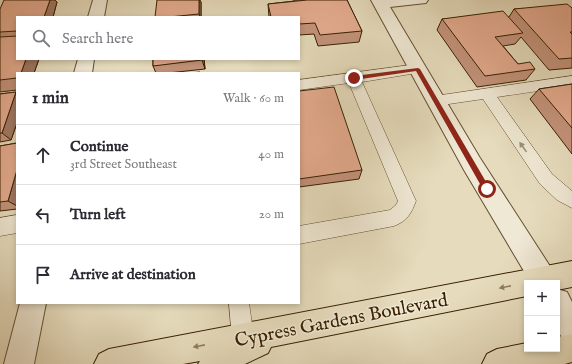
<!DOCTYPE html>
<meta charset="utf-8">
<style>
body{margin:0;font-family:"IM FELL English",serif;background:#f2f2f3;color:#2b2b33}
.controls{position:absolute;right:12px;bottom:12px;display:grid;overflow:hidden;border-radius:0px;box-shadow:0 2px 6px #0003}
.controls button{width:36px;height:36px;display:grid;place-items:center;padding:0;border:0;border-bottom:1px solid #e1e1e2;background:#fff;color:#2b2b33;font:20px sans-serif}
.stop{position:absolute;width:12px;height:12px;margin:-9px;border:3px solid #8f2418;border-radius:50%;background:#fff}
.stop.end{background:#8f2418;border-color:#fff;box-shadow:0 1px 4px #0008}
.list{margin:0;padding:0;list-style:none}
h2{display:flex;justify-content:space-between;align-items:center;height:52px;margin:0;padding:0 16px;font-size:17px}
h2 small{font-size:13px;font-weight:400;color:#7c7c81}
.list li{display:grid;grid-template-columns:26px 1fr auto;gap:12px;align-items:center;box-sizing:border-box;height:60px;padding:0 16px;border-top:1px solid #e1e1e2}
.list b{display:block;font-size:15px;white-space:nowrap}
.list p{margin:0;font-size:13px;white-space:nowrap;color:#7c7c81}
.list em{font-size:13px;font-style:normal;color:#7c7c81}
.icon{flex:none;width:22px;height:22px;fill:none;stroke:currentColor;stroke-width:2;stroke-linecap:round;stroke-linejoin:round}
.map{position:relative;flex:none;width:572px;height:364px;overflow:hidden}
.search{position:absolute;background:#fff;box-shadow:0 2px 6px #0003;left:16px;top:16px;width:284px;height:44px;display:flex;align-items:center;gap:10px;box-sizing:border-box;padding:0 14px;border-radius:0px;color:#7c7c81;font-size:15px}
.panel{position:absolute;background:#fff;box-shadow:0 2px 6px #0003;left:16px;top:72px;width:284px;height:232px;border-radius:0px}
.map>svg:first-child{display:block}
.lines{fill:none;stroke-linecap:round;stroke-linejoin:round}
.service-casing{stroke:#644f2f;stroke-width:1}
.minor-casing{stroke:#644f2f;stroke-width:2}
.primary-casing{stroke:#382000;stroke-width:2}
.service{fill:#efe8d4;fill-rule:evenodd}
.minor{fill:#efe8d4;fill-rule:evenodd}
.primary{fill:#e6dcbd;fill-rule:evenodd}
.wall{fill:#c4937b;stroke:#382000}
.shaded-wall{fill:#a07864;stroke:#382000}
.building{fill:#e4ab8f;stroke:#382000}
.oneway{fill:#9d8e75}
.oneway2{fill:#8f7e5e}
.route{fill:#8f2418}
.labels{text-anchor:middle;stroke-width:3;stroke-linejoin:round;paint-order:stroke}
.near-street-label{font-size:19px;fill:#382000;stroke:#efe8d4}
</style>
<div class="map">
<svg width="572" height="364" viewBox="0 0 572 364">
<rect width="100%" height="100%" fill="#e6dcbd"/>
<filter id="stains"><feTurbulence type="fractalNoise" baseFrequency=".005" numOctaves="4"/><feColorMatrix values="0 0 0 0 .2 0 0 0 0 .09 0 0 0 0 .02 0 0 0 .5 -.17"/></filter>
<radialGradient id="worn" r=".72"><stop offset=".6" stop-color="#630" stop-opacity="0"/><stop offset="1" stop-color="#630" stop-opacity=".3"/></radialGradient>
<g class="lines">
<!-- service casing -->
<g class="service-casing">
<g id="service">
<path d="M418,64L423,66L425,69L423,72L362,82L416,201C411,214 407,221 394,226L299,244V226L390,210L396,205L398,201L349,83L299,90V80Z"/>
<polygon points="572,76 572,86 497,97 552,174 572,191 572,208 557,200 540,184 483,99 435,106 430,105 428,101 430,97 435,96"/>
<polygon points="17,215 17,233 0,236 0,218"/>
<polygon points="229,303 249,303 254,338 251,346 243,349 235,346 232,338"/>
</g>
</g>
<!-- minor casing -->
<g class="minor-casing">
<g id="minor">
<polygon points="93,0 107,0 104,17 88,17"/>
<polygon points="371,0 428,0 426,3 390,7 480,158 555,274 559,283 557,288 557,283 531,283 464,170"/>
<polygon points="78,59 94,59 92,73 74,73"/>
<polygon points="557,289 567,292 572,302 572,342 562,338 557,329"/>
<polygon points="20,303 46,303 34,364 4,364"/>
</g>
</g>
<!-- primary casing -->
<g class="primary-casing">
<g id="primary">
<polygon points="572,261 572,287 557,290 557,283 527,283 527,296 271,347 268,353 245,364 198,364 200,361 183,364 94,364 99,354 109,349"/>
<polygon points="572,334 572,362 565,364 482,364 487,354 497,349 527,343 527,349 557,349 557,337"/>
</g>
</g>
<!-- service -->
<use href="#service" class="service"/>
<!-- minor -->
<use href="#minor" class="minor"/>
<!-- primary -->
<use href="#primary" class="primary"/>
</g>
<!-- wall -->
<g class="wall">
<polygon points="50,0 55,0 57,2 53,17 17,17 17,59 39,59 34,73 17,73 17,90 0,92 0,9"/>
<polygon points="294,0 347,0 362,31 359,42 318,46 314,34 299,35 299,17 269,17 268,4 294,1"/>
<polygon points="201,2 201,17 155,17"/>
<polygon points="572,8 572,68 549,70 521,37 515,44 503,46 518,64 535,69 526,80 477,87 437,30 442,19 509,17 514,9"/>
<polygon points="153,59 204,59 205,69 168,73 156,73 153,66"/>
<polygon points="572,84 572,154 530,99 539,89"/>
<polygon points="299,91 362,170 359,179 299,187"/>
<polygon points="17,92 17,123 11,140 0,142 0,94"/>
<polygon points="17,143 17,209 0,211 0,146"/>
</g>
<!-- shaded-wall -->
<g class="shaded-wall">
<polygon points="50,0 55,0 57,2 53,17 44,17"/>
<polygon points="199,0 200,0 201,2 201,17 200,17 199,14"/>
<polygon points="26,59 39,59 34,73 21,73"/>
<polygon points="202,59 204,59 205,69 202,60"/>
<polygon points="16,92 17,92 17,123 11,140 2,133"/>
<polygon points="17,170 17,206 8,201"/>
</g>
<!-- building -->
<g class="building">
<polygon points="4,0 50,0 44,17 17,17 17,31 0,32 0,9"/>
<polygon points="157,0 199,0 199,14 169,17 155,17"/>
<polygon points="307,0 347,0 362,31 320,35 315,23 299,24 299,17 271,17 268,4"/>
<polygon points="567,4 572,8 572,32 570,32 572,34 572,58 559,59 514,9"/>
<polygon points="503,11 523,33 495,37 518,64 530,62 535,69 485,76 442,19"/>
<polygon points="17,36 17,59 26,59 21,73 17,73 17,78 0,80 0,37"/>
<polygon points="153,59 202,59 202,60 153,66"/>
<polygon points="200,72 200,73 190,73"/>
<polygon points="572,84 572,128 539,89"/>
<polygon points="334,87 362,170 299,179 299,91"/>
<polygon points="16,92 2,133 0,133 0,94"/>
<polygon points="17,143 17,170 8,201 0,202 0,146"/>
</g>
<!-- one-way arrows -->
<defs><path id="oneway-solid" d="M-6-.8H1V-3.2L6.5 0L1 3.2V.8H-6Z"/></defs>
<use class="oneway" href="#oneway-solid" transform="translate(523 147) rotate(-125)"/>
<g class="oneway2">
<use href="#oneway-solid" transform="translate(505 287) rotate(169)"/>
<use href="#oneway-solid" transform="translate(199 346) rotate(169)"/>
</g>
<!-- route -->
<polygon class="route" points="418,68 420,69 489,187 489,191 484,191 416,71 354,80 351,78 354,76"/>
<g class="labels">
<!-- near-street labels -->
<g class="near-street-label">
<text transform="translate(341 319) rotate(-11)" y="7">Cypress Gardens Boulevard</text>
</g>
</g>
<rect width="100%" height="100%" filter="url(#stains)"/>
<rect width="100%" height="100%" fill="url(#worn)"/>
</svg>
<div class="controls">
<button>+</button>
<button>−</button>
</div>
<div class="stop" style="left:487px;top:189px"></div>
<div class="stop end" style="left:354px;top:78px"></div>
<div class="search"><svg class="icon" aria-label="search" viewBox="0 0 24 24"><circle cx="10" cy="10" r="6"/><path d="M15 15l6 6"/></svg>Search here</div>
<section class="panel">
<h2>1 min<small>Walk · 60 m</small></h2>
<ul class="list">
<li><svg class="icon" aria-label="ahead" viewBox="0 0 24 24"><path d="M12 20V5M6 11l6-6 6 6"/></svg><div><b>Continue</b><p>3rd Street Southeast</p></div><em>40 m</em></li>
<li><svg class="icon" aria-label="left" viewBox="0 0 24 24"><path d="M17 20v-9H6M10 6l-5 5 5 5"/></svg><div><b>Turn left</b></div><em>20 m</em></li>
<li><svg class="icon" aria-label="arrive" viewBox="0 0 24 24"><path d="M6 21V4h12l-3 4 3 4H6"/></svg><div><b>Arrive at destination</b></div></li>
</ul>
</section>
</div>
